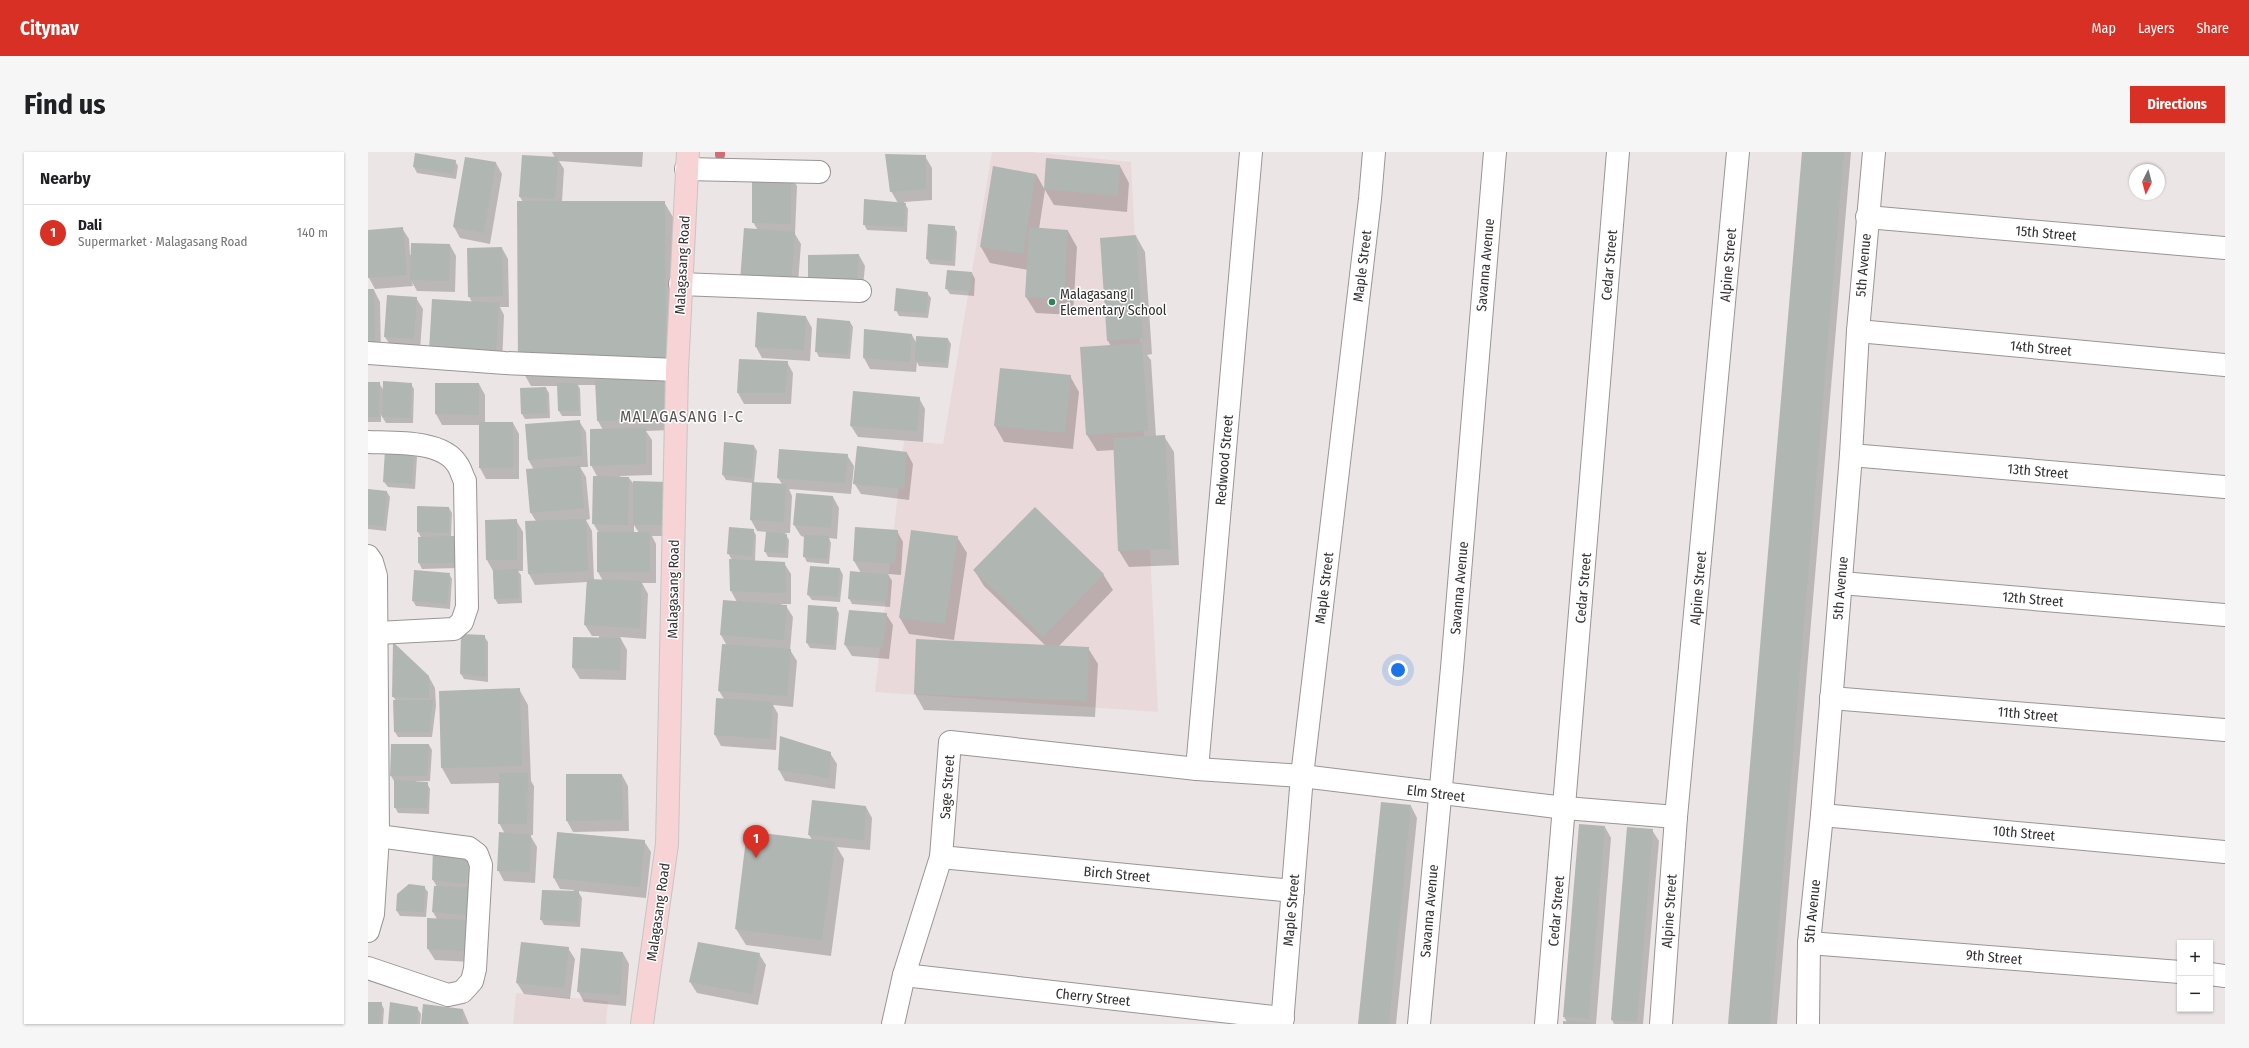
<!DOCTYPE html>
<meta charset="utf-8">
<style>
body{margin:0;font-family:"Fira Sans Condensed",sans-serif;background:#f6f6f6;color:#202124}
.controls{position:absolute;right:12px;bottom:12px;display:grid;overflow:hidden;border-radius:0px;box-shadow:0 1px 3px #0004}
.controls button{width:36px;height:36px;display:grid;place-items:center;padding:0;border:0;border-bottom:1px solid #e0e0e0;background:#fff;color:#202124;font:20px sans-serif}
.compass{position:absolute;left:1761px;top:12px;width:36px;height:36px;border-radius:50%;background:#fff;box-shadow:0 1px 3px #0004;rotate:186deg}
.you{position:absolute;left:1030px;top:518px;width:14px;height:14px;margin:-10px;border:3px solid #fff;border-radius:50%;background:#1a73e8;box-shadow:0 0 0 6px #1a73e833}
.badge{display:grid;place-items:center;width:26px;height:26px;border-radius:50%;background:#d93025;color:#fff;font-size:13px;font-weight:700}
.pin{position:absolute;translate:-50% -33px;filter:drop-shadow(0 1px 2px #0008)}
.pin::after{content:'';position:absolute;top:21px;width:14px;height:12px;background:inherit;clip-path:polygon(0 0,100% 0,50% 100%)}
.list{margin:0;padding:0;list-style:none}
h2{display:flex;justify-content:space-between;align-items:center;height:52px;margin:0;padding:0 16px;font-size:17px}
h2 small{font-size:13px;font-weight:400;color:#757577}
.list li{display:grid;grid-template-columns:26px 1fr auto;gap:12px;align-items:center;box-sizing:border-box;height:56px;padding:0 16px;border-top:1px solid #e0e0e0}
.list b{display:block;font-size:15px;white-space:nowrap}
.list p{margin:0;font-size:13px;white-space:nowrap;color:#757577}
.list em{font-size:13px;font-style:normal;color:#757577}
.map{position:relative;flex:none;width:1857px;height:872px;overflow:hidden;border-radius:0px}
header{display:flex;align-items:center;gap:24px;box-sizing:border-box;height:56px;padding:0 20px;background:#d93025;color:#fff}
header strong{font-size:19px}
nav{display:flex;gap:22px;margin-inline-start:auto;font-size:14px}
.intro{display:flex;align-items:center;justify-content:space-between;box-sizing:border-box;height:96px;padding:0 24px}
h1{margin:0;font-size:28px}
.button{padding:10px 18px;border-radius:0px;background:#d93025;color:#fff;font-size:14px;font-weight:700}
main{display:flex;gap:24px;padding:0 24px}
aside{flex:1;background:#fff;border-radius:0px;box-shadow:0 1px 3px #0004}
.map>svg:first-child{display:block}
.built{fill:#ead9da}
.shadow{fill:#0003;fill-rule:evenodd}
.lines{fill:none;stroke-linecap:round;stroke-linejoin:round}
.stream{stroke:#d06d75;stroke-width:10}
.building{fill:#b0b6b2}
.minor-casing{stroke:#9b9494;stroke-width:24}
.major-casing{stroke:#c6c5c5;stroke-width:24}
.minor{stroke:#fff;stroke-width:22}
.major{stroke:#f7d3d5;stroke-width:22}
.poi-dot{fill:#2b8357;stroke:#fff;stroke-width:1.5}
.labels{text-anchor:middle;stroke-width:3;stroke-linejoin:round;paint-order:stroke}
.street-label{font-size:14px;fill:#333030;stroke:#fff}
.poi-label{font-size:14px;fill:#333030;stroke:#fff;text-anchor:start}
.quarter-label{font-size:16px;letter-spacing:1px;fill:#595252;stroke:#fff}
</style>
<header>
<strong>Citynav</strong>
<nav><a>Map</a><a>Layers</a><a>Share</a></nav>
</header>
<div class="intro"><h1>Find us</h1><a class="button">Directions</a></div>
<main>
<aside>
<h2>Nearby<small></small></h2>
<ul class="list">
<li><span class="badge">1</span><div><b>Dali</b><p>Supermarket · Malagasang Road</p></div><em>140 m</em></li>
</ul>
</aside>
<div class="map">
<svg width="1857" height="872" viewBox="0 0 1857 872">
<rect width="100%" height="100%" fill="#ece5e5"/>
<!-- built -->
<g class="built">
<polygon points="624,0 663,0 763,10 790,560 507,540 536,289 575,292"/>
<polygon points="148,841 240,849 238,872 145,872"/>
</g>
<!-- shadow -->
<g class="shadow">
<path d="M184,0H275L274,15L191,9L196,17L194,50H296L308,70L304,278L278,279L284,288V323L252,324V326H261L306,384H284L288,392V431H274L280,442L278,487L252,485L259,498L258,528L212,527L205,516L231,486V484H224L217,473L219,430L167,433L161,422L168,369L163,361L159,318H166L160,307L211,269L218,280L220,315H212L218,325L222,367L218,368L224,379L226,428L235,429L230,420L231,381L225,371L230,326L223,313L235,278L230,269L228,233H210L212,237L213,264H194L191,259V234H163L151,213L155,50L152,45L187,6ZM266,373L271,381H266Z"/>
<polygon points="1435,0 1483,0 1409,872 1361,872"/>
<polygon points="557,4 564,16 564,48 536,50 540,57 539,80 499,78 496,72 530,51 523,39"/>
<polygon points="98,7 128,11 134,22 122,92 92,86 86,75"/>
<polygon points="679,7 752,14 761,31 759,60 686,53 677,38 671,77 700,79 709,95 705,163 668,161 658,145 660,118 622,111 613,95 668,22 677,38"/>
<polygon points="87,9 90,14 88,27 49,21 46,15"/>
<polygon points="422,23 429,34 427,82 433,92 429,144 385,70"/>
<polygon points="586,75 589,80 587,114 562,112 559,107"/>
<polygon points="34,76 41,87 42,103 82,93 88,104 87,140 49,139 44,130 45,134 7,137 1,126 0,79"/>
<polygon points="768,84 777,100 784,202 779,203 783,208 788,285 796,284 806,300 811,413 761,415 751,399 747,298 729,299 719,283 743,194 740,189 733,87"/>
<polygon points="134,96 140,107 141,155 132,155 136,163 134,213 101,144"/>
<polygon points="491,103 497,114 494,145 448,145"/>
<polygon points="604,121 607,127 606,144 582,142 578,136"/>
<polygon points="0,138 6,138 12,150 13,203 0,203"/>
<polygon points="559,141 563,146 560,166 531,164 528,158"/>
<polygon points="48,146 55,157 52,198 24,196 17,185"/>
<polygon points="438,165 444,176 442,209 394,206 388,195"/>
<polygon points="482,170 485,175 482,207 451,205 448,199"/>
<polygon points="497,178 544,183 549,192 580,187 583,192 580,216 551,214 549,210 548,220 502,217 496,206"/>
<polygon points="372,208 419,210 425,221 423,252 376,252 370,241"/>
<polygon points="702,224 711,240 705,297 636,290 627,274"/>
<polygon points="0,231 11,231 16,239 43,232 46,237 45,271 18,271 13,263 13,270 0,270"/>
<polygon points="68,232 111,232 117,243 117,271 145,271 151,282 151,327 118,327 112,316 112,273 74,273 68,262"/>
<polygon points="178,236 181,241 182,266 157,267 154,262"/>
<polygon points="551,246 557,257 555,290 490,285 483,274"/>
<polygon points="386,294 389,299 386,331 414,332 410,326 479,303 486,314 483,342 421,337 424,344 422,381 417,381 421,388 420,406 400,405 397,399 399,380 389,379 383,368 385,331 358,328 355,323"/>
<polygon points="45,300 49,305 47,337 20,335 16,330"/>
<polygon points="539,301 545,312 541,348 493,342 486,331"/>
<polygon points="0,338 19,340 22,345 18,379 0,377"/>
<polygon points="429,342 465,345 471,356 469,387 461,386 463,391 461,412 439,410 436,404 437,385 433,384 426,373"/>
<polygon points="81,356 84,361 83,385 88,390 89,416 54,417 51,411 51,386 53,385 50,380"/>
<polygon points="148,368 155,380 155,419 150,419 153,423 154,451 130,452 127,447 125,419 119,408"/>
<polygon points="385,378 388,383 387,409 416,411 423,422 423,452 413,452 413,453 418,454 425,465 422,498 429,509 425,555 405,553 410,562 408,598 353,594 347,583 356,547 351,539 359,494 353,483 369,450 363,439 364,408 360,401"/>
<polygon points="529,379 535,390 533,423 520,422 524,429 522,455 484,452 481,446 493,421 486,409"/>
<polygon points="589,385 599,401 586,488 541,482 532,466"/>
<polygon points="472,417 475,423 472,450 444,448 440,443"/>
<polygon points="606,418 735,422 745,438 690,495 720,496 730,512 727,565 556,558 547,542 678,494 616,434"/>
<polygon points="81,422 84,427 82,457 48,454 45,449"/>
<polygon points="468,456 471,461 468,498 442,496 439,491"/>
<polygon points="518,462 525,473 521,507 484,504 477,493"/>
<polygon points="116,484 120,490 120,530 96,527 93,522"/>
<polygon points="61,525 67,536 68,554 64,585 30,585 27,580 28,549 25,544"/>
<polygon points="151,537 160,553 163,629 166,634 165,683 162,683 169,695 167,731 136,729 130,718 137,682 131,671 132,631 83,632 74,616"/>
<polygon points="61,593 64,598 62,629 48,629 48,631 59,631 62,637 61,662 30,661 27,655 26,629 23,624"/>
<polygon points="462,601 469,612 467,637 417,629 411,618"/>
<polygon points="254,623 260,634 261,679 205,680 199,669"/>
<polygon points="1043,654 1049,666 1028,872 991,872"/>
<polygon points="498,655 504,666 502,698 469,695 476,707 463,804 378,793 368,777 444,688 441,683"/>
<polygon points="1237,675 1243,686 1228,872 1196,872 1199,870 1196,865"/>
<polygon points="1284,678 1291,689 1275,872 1246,872 1244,868"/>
<polygon points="276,689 283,700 278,746 210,739 214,746 212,775 176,773 173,767 205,740 206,738 192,737 186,726"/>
<polygon points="101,708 104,714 100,768 98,768 105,780 103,810 67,808 60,797 69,767 65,760 69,735 65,728"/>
<polygon points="56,735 60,740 58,765 32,764 29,759"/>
<polygon points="331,791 391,802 398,813 390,853 329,841 322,830"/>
<polygon points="200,796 207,807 202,847 156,842 149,831"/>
<polygon points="255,801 261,812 258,854 216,850 210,839"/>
<polygon points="0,851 13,851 16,857 15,872 0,872"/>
<polygon points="49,856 53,862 52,872 21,872"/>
<polygon points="95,858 101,872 54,872"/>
</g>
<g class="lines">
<!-- stream -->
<polyline class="stream" points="352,3 352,0"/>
</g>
<!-- building -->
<g class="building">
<polygon points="1434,0 1476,0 1402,872 1360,872"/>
<polygon points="47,1 88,8 85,22 45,15"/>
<polygon points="517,2 558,3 558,37 522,40"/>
<polygon points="154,3 190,5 187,47 151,45"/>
<polygon points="97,5 128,10 116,81 85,75"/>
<polygon points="678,6 752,13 750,44 676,37"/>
<polygon points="625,14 668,22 655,102 612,95"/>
<polygon points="423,22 423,72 384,71 384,23"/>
<polygon points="496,47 538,51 536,75 495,73"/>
<polygon points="149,49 297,49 298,213 150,213"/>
<polygon points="560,72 587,74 584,109 558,107"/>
<polygon points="35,75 39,123 0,126 0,78"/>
<polygon points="661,75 700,78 696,147 657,145"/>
<polygon points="376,76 427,80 423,133 372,129"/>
<polygon points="768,83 775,186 739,189 732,86"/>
<polygon points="43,91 82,92 81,129 42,128"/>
<polygon points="134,95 135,144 100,145 99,96"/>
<polygon points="491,102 488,134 440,134 440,103"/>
<polygon points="579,118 604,120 603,139 577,137"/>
<polygon points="528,136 560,140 558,161 526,159"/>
<polygon points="0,137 6,137 7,192 0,192"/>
<polygon points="19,143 49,145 46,187 16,185"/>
<polygon points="64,147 131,151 128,202 61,199"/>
<polygon points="389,160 438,164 436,198 387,195"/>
<polygon points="449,166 482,169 480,202 447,200"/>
<polygon points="496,177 544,182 542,210 495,206"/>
<polygon points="548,184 580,186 578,211 547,209"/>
<polygon points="774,191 780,279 718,283 712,195"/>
<polygon points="371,207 420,209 417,241 369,241"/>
<polygon points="632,216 703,223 697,281 626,274"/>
<polygon points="296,225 298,267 229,269 227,228"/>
<polygon points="15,229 44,231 42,266 14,265"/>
<polygon points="0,230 12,230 11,265 0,265"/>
<polygon points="67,231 111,231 111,263 67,262"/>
<polygon points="189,231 209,231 211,259 190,259"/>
<polygon points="178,235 179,261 153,262 152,236"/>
<polygon points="485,239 552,245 549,279 482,274"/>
<polygon points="212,268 214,304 160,308 157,272"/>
<rect x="111" y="270" width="34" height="46"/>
<polygon points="278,276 278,312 222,314 222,277"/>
<polygon points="797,283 803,397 750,399 745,286"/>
<polygon points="356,290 386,293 384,326 354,323"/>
<polygon points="489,294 539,300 536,337 485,332"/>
<polygon points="411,297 480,302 477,331 409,326"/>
<polygon points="17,298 46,299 44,332 15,330"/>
<polygon points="212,313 216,356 162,361 158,317"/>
<polygon points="225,324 261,325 260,373 224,372"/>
<polygon points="265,329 300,330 300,373 265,373"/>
<polygon points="384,330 418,332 416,370 382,368"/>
<polygon points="0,337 19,339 16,374 0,373"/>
<polygon points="428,341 465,344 463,376 425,373"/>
<polygon points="49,354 81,355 81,381 49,380"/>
<polygon points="667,355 736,422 675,485 605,418"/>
<polygon points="149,367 149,408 118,408 117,368"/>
<polygon points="218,367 220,419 160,422 157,369"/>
<polygon points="361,375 386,377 384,404 359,402"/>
<polygon points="487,375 530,378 527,412 485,409"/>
<polygon points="543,378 590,384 577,472 531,466"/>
<rect x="229" y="380" width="53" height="40"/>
<polygon points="398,380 419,382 417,401 396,400"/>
<polygon points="436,383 461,384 459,407 435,405"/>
<polygon points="86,384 86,411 50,411 50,385"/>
<polygon points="361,407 417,410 418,441 362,439"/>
<polygon points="442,414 472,416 470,445 439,443"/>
<polygon points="150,417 151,446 126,447 125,418"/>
<polygon points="46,418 82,421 79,452 44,449"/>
<polygon points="482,419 521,423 519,450 480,447"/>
<polygon points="219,427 274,429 272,476 216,473"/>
<polygon points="355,448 419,453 416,488 352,483"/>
<polygon points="440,453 469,455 466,493 438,491"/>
<polygon points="481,458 519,461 515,496 476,493"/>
<polygon points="93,482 117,483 118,525 92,522"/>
<polygon points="205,485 253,486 252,518 204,516"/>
<polygon points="548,487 721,495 719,549 546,542"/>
<polygon points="25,490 61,524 61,546 24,545"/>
<polygon points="354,492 423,497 419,544 350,539"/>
<polygon points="152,536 154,614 73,616 71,539"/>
<polygon points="348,546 405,550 402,587 346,583"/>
<polygon points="25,548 65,548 61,580 26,580"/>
<polygon points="412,584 463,600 461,626 410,618"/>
<polygon points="23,592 61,592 59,624 22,624"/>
<polygon points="131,621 160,621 159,672 130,672"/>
<polygon points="198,622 254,622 255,668 198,669"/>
<polygon points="26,628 60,630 59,656 26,656"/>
<polygon points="444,648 498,654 496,688 440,683"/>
<polygon points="1013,650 1043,653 1021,872 990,872"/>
<polygon points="1211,672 1237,674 1221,867 1195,865"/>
<polygon points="1259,675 1285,677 1269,870 1243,868"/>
<polygon points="379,679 467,690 454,788 367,777"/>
<polygon points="131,680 163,683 162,720 129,719"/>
<polygon points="189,680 277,688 272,735 185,726"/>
<polygon points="65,696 101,708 98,732 64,728"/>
<polygon points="41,732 57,734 56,760 28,759 29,742"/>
<polygon points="66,734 101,735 98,763 64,760"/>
<polygon points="174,738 211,739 210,770 172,768"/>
<polygon points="59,766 99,768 97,799 59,797"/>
<polygon points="153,790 201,795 196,836 148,831"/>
<polygon points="330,790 392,801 384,842 321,830"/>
<polygon points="213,796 255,800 252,843 209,840"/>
<polygon points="0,850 14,850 12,872 0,872"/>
<polygon points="22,850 50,855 49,872 20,872"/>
<polygon points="55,852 95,857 94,872 53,872"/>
<polygon points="1195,869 1223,871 1223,872 1195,872"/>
</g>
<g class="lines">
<!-- minor casing -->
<g class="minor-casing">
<g id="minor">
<polyline points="318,17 451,20"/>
<polyline points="1499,65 1857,96"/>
<polyline points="312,132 492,139"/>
<polyline points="1490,179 1857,213"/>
<polyline points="0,201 137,211 309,218"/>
<path d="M0,290C26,291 74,288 89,312C93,317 94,324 97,329L99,455L94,470L86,477L9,481"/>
<polyline points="1483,303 1857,335"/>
<polyline points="0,404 4,410 8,424 10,684 5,762 0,779"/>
<polyline points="1473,431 1857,463"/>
<polyline points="1463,546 1857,578"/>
<polyline points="829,617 883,0"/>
<polyline points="1454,663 1857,700"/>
<polyline points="573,705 925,739"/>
<polyline points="1441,791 1812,820"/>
<polyline points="0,816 80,843 94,840 104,829 107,817 113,713 109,702 101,696 10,684"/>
<polyline points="1842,822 1857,824"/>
<polyline points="536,823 915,866"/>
<polyline points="525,872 536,823 573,705 582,590 829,617 934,624 1197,656 1308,665"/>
<polyline points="914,872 934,624 1002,47 1006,0"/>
<polyline points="1051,872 1084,516 1127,0"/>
<polyline points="1178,872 1250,0"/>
<polyline points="1293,872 1308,665 1370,0"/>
<polyline points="1440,872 1441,791 1454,663 1483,303 1490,179 1506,0"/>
</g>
</g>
<!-- major casing -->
<g class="major-casing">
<polyline id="major" points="274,872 299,692 309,218 320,0"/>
</g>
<!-- minor -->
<use href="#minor" class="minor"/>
<!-- major -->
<use href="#major" class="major"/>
</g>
<!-- markers -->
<circle class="poi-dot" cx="684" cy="150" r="4"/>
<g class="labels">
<!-- street labels -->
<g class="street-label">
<text transform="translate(1678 81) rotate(5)" y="5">15th Street</text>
<text transform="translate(314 113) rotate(-87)" y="5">Malagasang Road</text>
<text transform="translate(1117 113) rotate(-85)" y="5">Savanna Avenue</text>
<text transform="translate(1241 113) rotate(-85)" y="5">Cedar Street</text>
<text transform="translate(1360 113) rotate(-85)" y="5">Alpine Street</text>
<text transform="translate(1495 113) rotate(-85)" y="5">5th Avenue</text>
<text transform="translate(994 114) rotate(-83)" y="5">Maple Street</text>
<text transform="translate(1673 196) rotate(5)" y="5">14th Street</text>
<text transform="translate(856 308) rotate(-85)" y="5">Redwood Street</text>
<text transform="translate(1670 319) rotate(5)" y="5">13th Street</text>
<text transform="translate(956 436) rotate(-83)" y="5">Maple Street</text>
<text transform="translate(1091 436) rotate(-85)" y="5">Savanna Avenue</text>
<text transform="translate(1215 436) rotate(-85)" y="5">Cedar Street</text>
<text transform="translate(1330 436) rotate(-85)" y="5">Alpine Street</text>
<text transform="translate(1472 436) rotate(-85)" y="5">5th Avenue</text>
<text transform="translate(305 437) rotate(-89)" y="5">Malagasang Road</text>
<text transform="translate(1665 447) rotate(5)" y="5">12th Street</text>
<text transform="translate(1660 562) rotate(5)" y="5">11th Street</text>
<text transform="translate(579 635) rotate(-86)" y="5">Sage Street</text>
<text transform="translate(1068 641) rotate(7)" y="5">Elm Street</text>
<text transform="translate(1656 681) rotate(5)" y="5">10th Street</text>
<text transform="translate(749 722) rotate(5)" y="5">Birch Street</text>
<text transform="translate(923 758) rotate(-85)" y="5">Maple Street</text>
<text transform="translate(1061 759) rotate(-85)" y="5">Savanna Avenue</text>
<text transform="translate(1188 759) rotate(-85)" y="5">Cedar Street</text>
<text transform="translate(1301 759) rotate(-86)" y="5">Alpine Street</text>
<text transform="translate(1444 759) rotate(-84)" y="5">5th Avenue</text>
<text transform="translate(290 760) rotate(-82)" y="5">Malagasang Road</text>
<text transform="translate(1626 805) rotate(5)" y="5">9th Street</text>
<text transform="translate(725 845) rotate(6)" y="5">Cherry Street</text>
</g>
<!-- poi labels -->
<g class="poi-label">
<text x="692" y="147">Malagasang I<tspan x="692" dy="16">Elementary School</tspan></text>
</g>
<!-- quarter labels -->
<g class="quarter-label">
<text x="314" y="270">MALAGASANG I-C</text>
</g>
</g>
</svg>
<div class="controls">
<button>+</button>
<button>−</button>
</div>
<svg class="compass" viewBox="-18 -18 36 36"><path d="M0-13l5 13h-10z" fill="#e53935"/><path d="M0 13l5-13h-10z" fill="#757577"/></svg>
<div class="you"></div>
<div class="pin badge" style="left:388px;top:706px">1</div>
</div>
</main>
